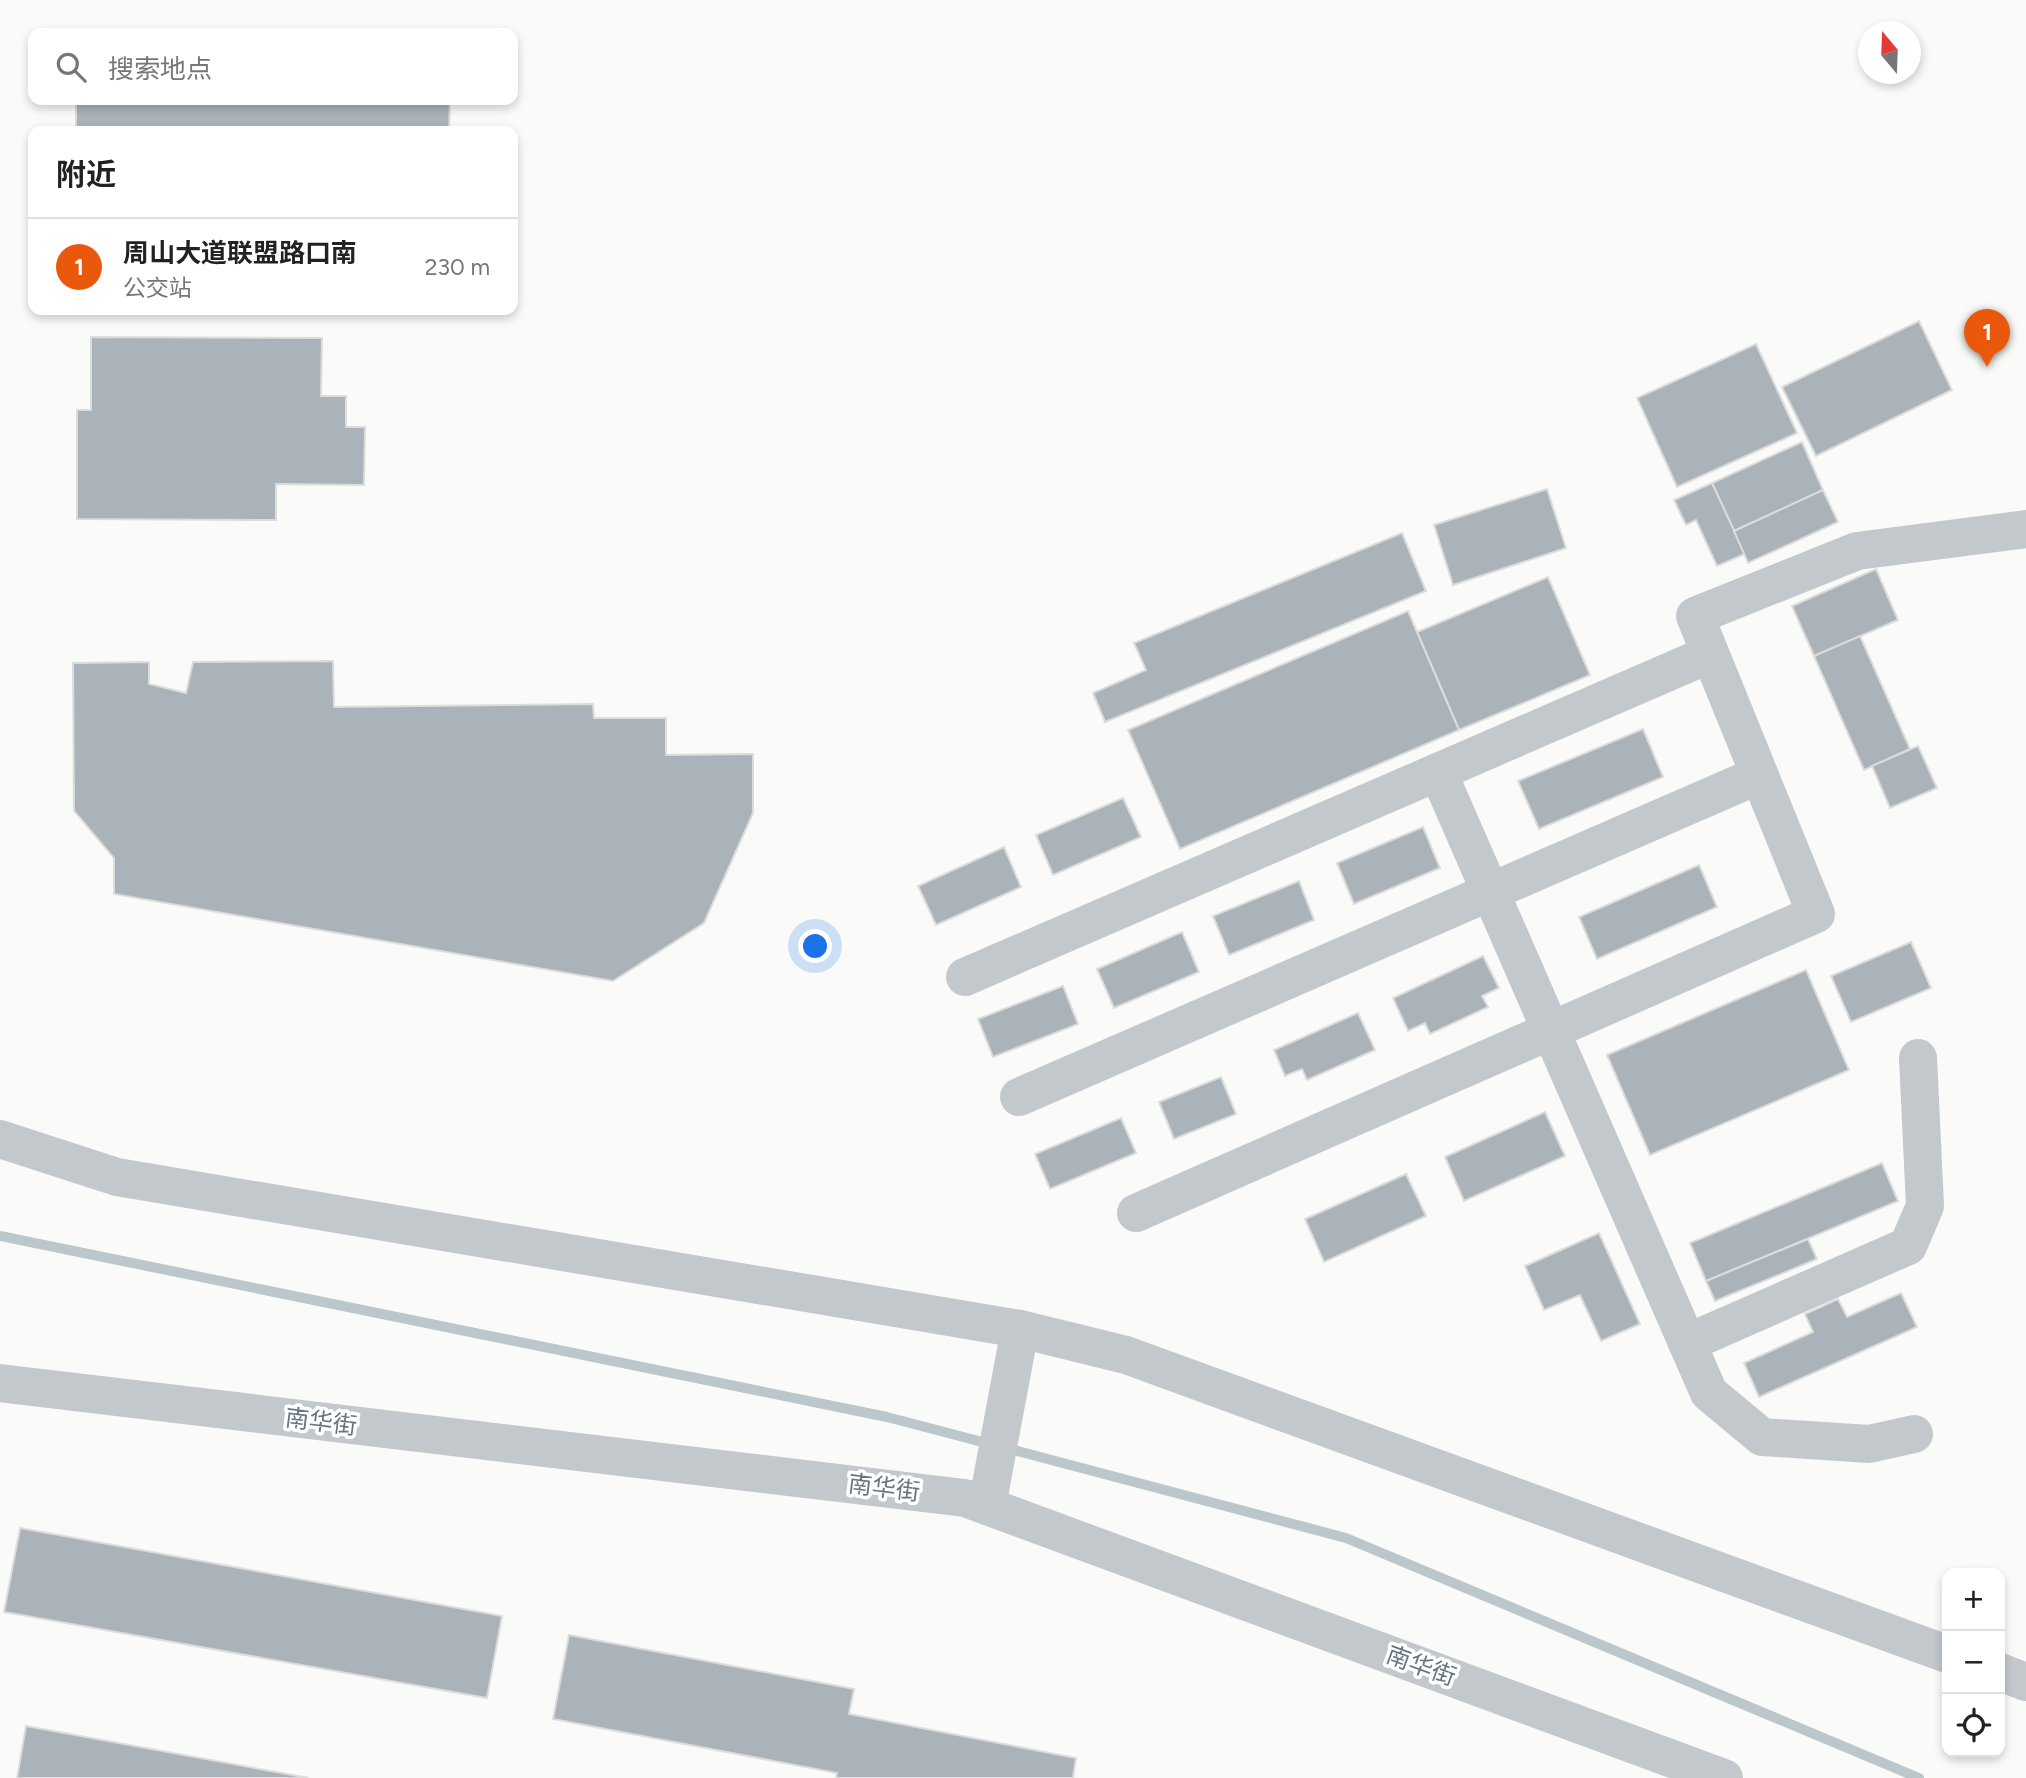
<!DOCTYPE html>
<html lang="zh">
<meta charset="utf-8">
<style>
body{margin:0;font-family:Figtree,"Noto Sans SC",sans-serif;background:#f6f6f6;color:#222}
.controls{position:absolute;right:21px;bottom:21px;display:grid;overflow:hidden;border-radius:14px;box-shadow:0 4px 10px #0003}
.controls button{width:63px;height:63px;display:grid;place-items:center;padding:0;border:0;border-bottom:2px solid #e0e0e0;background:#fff;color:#222;font:35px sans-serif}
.compass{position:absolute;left:1858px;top:21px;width:63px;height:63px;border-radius:50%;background:#fff;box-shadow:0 4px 10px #0003;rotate:341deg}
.you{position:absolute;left:816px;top:947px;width:24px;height:24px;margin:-18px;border:5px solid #fff;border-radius:50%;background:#1a73e8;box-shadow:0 0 0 10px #1a73e833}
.badge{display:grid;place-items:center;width:46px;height:46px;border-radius:50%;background:#ea580c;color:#fff;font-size:23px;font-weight:700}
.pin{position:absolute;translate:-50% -58px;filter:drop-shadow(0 2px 4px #0008)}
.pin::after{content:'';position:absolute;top:37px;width:24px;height:21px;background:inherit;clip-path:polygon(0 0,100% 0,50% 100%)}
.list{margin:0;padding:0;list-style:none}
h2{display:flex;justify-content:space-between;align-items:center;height:91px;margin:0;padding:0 28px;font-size:30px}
h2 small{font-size:23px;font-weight:400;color:#767676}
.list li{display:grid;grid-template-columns:46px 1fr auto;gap:21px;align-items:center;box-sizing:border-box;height:98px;padding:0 28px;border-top:2px solid #e0e0e0}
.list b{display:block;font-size:26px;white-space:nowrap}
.list p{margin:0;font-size:23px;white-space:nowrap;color:#767676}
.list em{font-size:23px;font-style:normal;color:#767676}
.icon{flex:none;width:38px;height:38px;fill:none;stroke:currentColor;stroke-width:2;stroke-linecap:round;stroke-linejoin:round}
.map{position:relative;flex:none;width:2026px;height:1778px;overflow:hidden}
.search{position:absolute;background:#fff;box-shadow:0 4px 10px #0003;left:28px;top:28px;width:490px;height:77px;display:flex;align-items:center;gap:18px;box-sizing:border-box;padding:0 24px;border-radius:14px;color:#767676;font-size:26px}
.panel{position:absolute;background:#fff;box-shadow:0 4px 10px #0003;left:28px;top:126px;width:490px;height:189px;border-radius:14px}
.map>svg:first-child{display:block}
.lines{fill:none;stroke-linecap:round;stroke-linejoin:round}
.stream{stroke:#bbc7cb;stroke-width:10}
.building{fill:#aab3b9;stroke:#dcdcda;stroke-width:2}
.minor{stroke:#c3c8cc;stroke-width:38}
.labels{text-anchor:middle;stroke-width:7;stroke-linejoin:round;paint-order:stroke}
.street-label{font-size:24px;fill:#657683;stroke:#fff}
</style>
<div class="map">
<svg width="2026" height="1778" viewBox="0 0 2026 1778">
<rect width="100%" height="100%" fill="#fafaf8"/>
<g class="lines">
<!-- stream -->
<g class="stream">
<polyline points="0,1236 887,1417 990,1444"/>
<polyline points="1006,1448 1346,1538 1919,1778"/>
</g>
</g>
<!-- building -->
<g class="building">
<polygon points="76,100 450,100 449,131 76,131"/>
<polygon points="1919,321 1952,390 1816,456 1782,387"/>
<polygon points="91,337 322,338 321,396 346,396 346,427 365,427 364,485 276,484 276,520 77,519 77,410 91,410"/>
<polygon points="1756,344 1797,433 1677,487 1637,398"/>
<polygon points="1802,442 1823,490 1734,531 1712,483"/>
<polygon points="1712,483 1745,554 1717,566 1696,520 1686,525 1674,500"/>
<polygon points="1547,489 1566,548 1453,585 1434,525"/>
<polygon points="1823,490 1838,522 1748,563 1734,531"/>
<polygon points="1402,533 1426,591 1105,722 1093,693 1146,670 1134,643"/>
<polygon points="1876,569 1898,620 1814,656 1792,606"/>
<polygon points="1548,577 1590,675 1459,730 1417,632"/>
<polygon points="1408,611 1459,730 1180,849 1128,730"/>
<polygon points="1860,636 1910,749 1864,770 1814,656"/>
<polygon points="333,661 334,707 593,704 594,718 666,718 666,755 753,754 753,813 704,923 613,981 114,894 114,858 74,811 73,663 149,662 149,684 186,693 193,662"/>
<polygon points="1643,729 1663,777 1539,829 1518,781"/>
<polygon points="1918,746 1937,788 1890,808 1872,766"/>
<polygon points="1123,798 1141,837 1053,875 1036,835"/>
<polygon points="1423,827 1440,868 1354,904 1337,863"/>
<polygon points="1004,847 1021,887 936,925 918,886"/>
<polygon points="1699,865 1717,907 1597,959 1579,917"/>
<polygon points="1299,881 1314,920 1229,955 1213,916"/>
<polygon points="1182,932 1199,972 1114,1008 1097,969"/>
<polygon points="1911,942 1931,988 1851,1022 1831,976"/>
<polygon points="1483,956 1499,988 1482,996 1488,1007 1430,1034 1425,1023 1408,1031 1393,998"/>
<polygon points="1806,970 1849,1070 1650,1155 1607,1055"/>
<polygon points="1063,986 1078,1024 993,1057 978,1019"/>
<polygon points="1358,1013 1375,1050 1307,1080 1302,1069 1285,1076 1274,1050"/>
<polygon points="1221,1077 1236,1114 1174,1139 1159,1102"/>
<polygon points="1545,1112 1565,1156 1464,1201 1445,1157"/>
<polygon points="1121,1118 1136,1153 1050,1189 1035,1154"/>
<polygon points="1882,1163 1898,1201 1706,1281 1690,1243"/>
<polygon points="1406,1174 1426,1216 1324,1262 1305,1219"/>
<polygon points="1599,1233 1640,1324 1601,1341 1580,1295 1544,1310 1525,1266"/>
<polygon points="1808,1239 1817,1259 1715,1301 1706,1281"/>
<polygon points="1901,1293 1917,1327 1759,1397 1744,1363 1813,1332 1805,1314 1838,1299 1847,1317"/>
<polygon points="20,1528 502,1616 487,1698 4,1612"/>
<polygon points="569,1635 854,1689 849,1714 1076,1758 1073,1778 836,1778 837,1773 553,1719"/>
<polygon points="26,1726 309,1778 17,1778"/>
</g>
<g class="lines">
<!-- minor -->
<g class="minor">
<polyline points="1438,772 1709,1393 1762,1437 1869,1444 1914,1434"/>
<polyline points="965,977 1710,654"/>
<polyline points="1019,1097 1759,775"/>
<polyline points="0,1139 117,1177 1020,1329 1126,1355 1947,1654"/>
<polyline points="1136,1213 1816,914 1695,616 1857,551 2026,529"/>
<polyline points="1687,1343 1908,1246 1925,1206 1918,1058"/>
<polyline points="0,1383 965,1498 1724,1778"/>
<polyline points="987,1506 1020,1329"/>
<polyline points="2000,1672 2026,1682"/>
</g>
</g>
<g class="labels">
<!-- street labels -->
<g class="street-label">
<text transform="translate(321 1422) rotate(7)" y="8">南华街</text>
<text transform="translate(884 1488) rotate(7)" y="8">南华街</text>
<text transform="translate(1421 1666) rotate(20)" y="8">南华街</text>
</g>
</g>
</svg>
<div class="controls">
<button>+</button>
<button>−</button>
<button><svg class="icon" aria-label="locate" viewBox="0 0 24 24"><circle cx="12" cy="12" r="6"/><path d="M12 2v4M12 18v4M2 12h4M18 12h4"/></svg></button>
</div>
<svg class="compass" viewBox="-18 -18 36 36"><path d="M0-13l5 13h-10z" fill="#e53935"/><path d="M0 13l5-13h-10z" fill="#767676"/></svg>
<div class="you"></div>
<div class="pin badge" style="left:1987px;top:367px">1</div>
<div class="search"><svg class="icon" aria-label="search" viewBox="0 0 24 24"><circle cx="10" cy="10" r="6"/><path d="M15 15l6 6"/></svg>搜索地点</div>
<section class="panel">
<h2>附近<small></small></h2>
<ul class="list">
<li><span class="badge">1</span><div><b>周山大道联盟路口南</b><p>公交站</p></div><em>230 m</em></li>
</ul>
</section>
</div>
